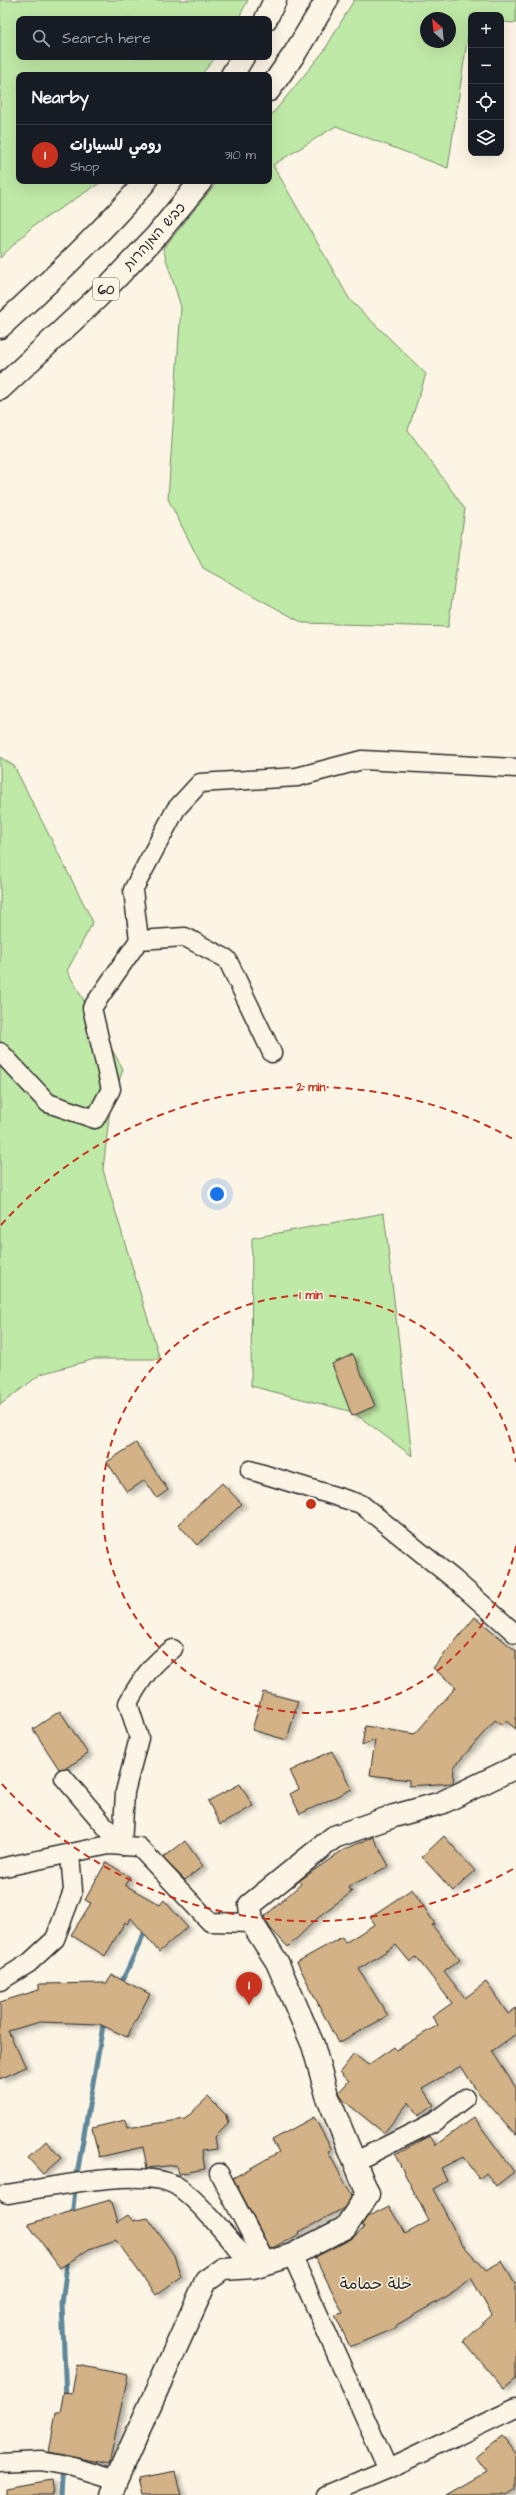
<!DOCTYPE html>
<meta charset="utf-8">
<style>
body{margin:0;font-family:"Architects Daughter","Playpen Sans Arabic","Playpen Sans Hebrew",sans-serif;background:#242831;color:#f1f3f6}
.controls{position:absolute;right:12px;top:12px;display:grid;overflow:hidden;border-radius:8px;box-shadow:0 4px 16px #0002}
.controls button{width:36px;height:36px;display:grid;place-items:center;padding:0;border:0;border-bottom:1px solid #363941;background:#171b24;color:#f1f3f6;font:20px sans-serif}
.compass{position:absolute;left:420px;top:12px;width:36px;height:36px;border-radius:50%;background:#171b24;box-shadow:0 4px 16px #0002;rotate:333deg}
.you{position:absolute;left:217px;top:1194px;width:14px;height:14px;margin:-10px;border:3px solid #fff;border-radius:50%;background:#1a73e8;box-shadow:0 0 0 6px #1a73e833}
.badge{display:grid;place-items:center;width:26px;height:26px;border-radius:50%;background:#c8321e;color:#fff;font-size:13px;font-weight:700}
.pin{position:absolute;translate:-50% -33px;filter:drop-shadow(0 1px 2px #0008)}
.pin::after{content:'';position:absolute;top:21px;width:14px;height:12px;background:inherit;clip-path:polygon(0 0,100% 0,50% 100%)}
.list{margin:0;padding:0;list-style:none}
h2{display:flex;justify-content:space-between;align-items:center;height:52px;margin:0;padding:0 16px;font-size:17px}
h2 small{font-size:13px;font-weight:400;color:#9ea1a6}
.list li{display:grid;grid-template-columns:26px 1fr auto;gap:12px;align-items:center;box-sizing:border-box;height:60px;padding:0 16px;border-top:1px solid #363941}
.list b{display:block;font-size:15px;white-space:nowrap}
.list p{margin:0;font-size:13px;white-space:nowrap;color:#9ea1a6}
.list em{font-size:13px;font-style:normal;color:#9ea1a6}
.icon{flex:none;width:22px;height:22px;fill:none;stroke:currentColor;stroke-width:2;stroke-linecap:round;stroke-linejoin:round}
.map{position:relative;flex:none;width:516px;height:2495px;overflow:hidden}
.search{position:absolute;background:#171b24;box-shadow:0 4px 16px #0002;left:16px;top:16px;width:256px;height:44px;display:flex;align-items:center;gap:10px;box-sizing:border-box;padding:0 14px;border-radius:8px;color:#9ea1a6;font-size:15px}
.panel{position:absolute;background:#171b24;box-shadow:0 4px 16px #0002;left:16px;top:72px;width:256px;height:112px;border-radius:8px}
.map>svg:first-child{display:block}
.green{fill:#bfe9a6;stroke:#758a68;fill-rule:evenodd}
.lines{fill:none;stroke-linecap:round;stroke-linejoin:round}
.stream{stroke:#61889b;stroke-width:5}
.building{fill:#d2b286;stroke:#2b2b2b;filter:url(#shadow)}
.minor-casing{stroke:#2b2b2b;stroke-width:21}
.tertiary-casing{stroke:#2b2b2b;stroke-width:25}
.trunk-casing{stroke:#2b2b2b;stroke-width:25}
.minor{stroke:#fcf5e5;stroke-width:18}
.tertiary{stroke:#fcf5e5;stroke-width:22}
.trunk{stroke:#fcf5e5;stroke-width:22}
.ring{fill:none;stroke:#c8321e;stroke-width:2;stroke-dasharray:7 5}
.labels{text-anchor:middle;stroke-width:3;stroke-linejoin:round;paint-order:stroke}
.shield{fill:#fcf5e5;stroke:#6a6863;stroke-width:1}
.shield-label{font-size:13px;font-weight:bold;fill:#2b2b2b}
.street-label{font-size:14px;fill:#2b2b2b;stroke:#fcf5e5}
.quarter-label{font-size:16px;fill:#2b2b2b;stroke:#fcf5e5}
.centre{fill:#c8321e;stroke:#fcf5e5;stroke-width:2}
.ring-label{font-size:12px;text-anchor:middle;font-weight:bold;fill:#c8321e;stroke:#fcf5e5;stroke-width:3;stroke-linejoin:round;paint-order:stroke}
</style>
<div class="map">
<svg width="516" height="2495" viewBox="0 0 516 2495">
<defs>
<filter id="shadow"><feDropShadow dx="4.5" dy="2.5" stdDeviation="2" flood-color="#0004"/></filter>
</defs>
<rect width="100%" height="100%" fill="#fcf5e5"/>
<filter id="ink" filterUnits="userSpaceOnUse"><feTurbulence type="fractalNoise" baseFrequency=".025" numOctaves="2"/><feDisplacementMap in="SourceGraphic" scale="8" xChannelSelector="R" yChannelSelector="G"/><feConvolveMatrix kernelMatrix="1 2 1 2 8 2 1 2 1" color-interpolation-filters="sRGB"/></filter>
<g filter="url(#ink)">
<!-- green -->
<g class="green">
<polygon points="0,0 248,0 238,19 19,19 19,57 216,57 201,75 19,75 19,181 103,181 33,226 0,258"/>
<path d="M354,0H516V23L501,22V15H471L448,168L336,126L273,165L350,300L426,374L408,430L465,509L448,627L303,623L203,568L168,499L181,307L163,249L218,181H269V118L324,51ZM426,18H450V42H426Z"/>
<polygon points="0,757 14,766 93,922 67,971 123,1069 110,1108 103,1170 160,1359 95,1359 41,1374 0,1405"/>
<polygon points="384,1213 412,1456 353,1412 251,1386 252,1238"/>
</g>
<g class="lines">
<!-- stream -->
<g class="stream">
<polyline points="120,1986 147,1927"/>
<polyline points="72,2218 76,2180 104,2020"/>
<polyline points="66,2399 62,2304 68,2257"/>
<polyline points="61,2495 64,2449"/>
</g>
</g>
<!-- building -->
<g class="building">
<polygon points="353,1354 375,1406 352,1416 332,1364"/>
<polygon points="136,1443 168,1490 157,1498 145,1480 127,1492 107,1462"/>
<polygon points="222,1483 242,1504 197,1545 178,1524"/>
<polygon points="475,1617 516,1651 516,1729 506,1721 502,1725 495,1720 454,1767 453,1783 409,1786 409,1780 370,1775 375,1740 362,1746 365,1726 415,1734 456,1687 433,1668"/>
<polygon points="263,1692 298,1701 287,1740 252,1730"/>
<polygon points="60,1711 88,1754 66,1768 59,1769 33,1729"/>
<polygon points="332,1751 352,1789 300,1814 290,1794 299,1789 290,1771"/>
<polygon points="240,1784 253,1806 220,1825 208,1801"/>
<polygon points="444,1836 475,1871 453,1891 422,1857"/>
<polygon points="373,1837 389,1866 348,1887 352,1892 323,1913 288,1947 270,1928 264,1917 301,1884 299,1881 306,1876 343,1850"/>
<polygon points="185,1841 203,1866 185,1880 163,1858"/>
<polygon points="106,1862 130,1877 125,1885 160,1905 164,1900 187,1927 159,1952 131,1918 127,1924 125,1922 105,1956 71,1935 91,1903 85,1900"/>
<polygon points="412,1889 435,1924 432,1925 460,1960 444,1971 465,1998 486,1982 508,2014 516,2008 516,2034 492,2051 516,2088 516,2135 476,2090 461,2066 422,2088 434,2105 418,2116 409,2102 384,2133 343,2100 339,2092 349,2081 340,2072 354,2054 368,2065 394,2047 396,2050 438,2025 432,2017 452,2003 416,1957 410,1962 396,1945 359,1969 388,2016 338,2043 297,1962 342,1937 345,1943 375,1924 370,1917"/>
<polygon points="112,1975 150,1994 127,2037 99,2024 40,2022 8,2031 26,2067 0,2079 0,2002 39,1990 39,1984 107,1983"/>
<polygon points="208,2097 226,2115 228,2124 215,2137 217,2149 202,2151 205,2169 178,2174 176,2165 147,2168 143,2147 99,2157 92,2128 125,2120 127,2128 185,2119"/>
<polygon points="314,2117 332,2150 328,2152 352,2196 344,2208 299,2232 300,2234 270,2249 233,2178 279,2152 272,2140"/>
<polygon points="474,2117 514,2172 496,2186 486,2173 479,2179 463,2157 441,2168 447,2181 433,2189 461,2243 486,2270 502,2261 516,2286 516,2379 504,2389 463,2341 492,2315 471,2278 456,2291 395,2326 395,2328 350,2347 335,2315 343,2313 315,2257 351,2239 364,2228 362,2225 367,2217 389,2206 405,2234 429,2221 395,2155 430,2136 436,2145"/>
<polygon points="46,2141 61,2158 43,2174 28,2158"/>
<polygon points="110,2200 117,2222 128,2215 133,2221 148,2218 174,2255 181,2277 156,2295 116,2240 89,2249 60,2268 28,2224"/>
<polygon points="77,2365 128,2375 109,2464 49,2452 56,2412 60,2412 64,2392 72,2393"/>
<polygon points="502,2436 516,2455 516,2489 507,2495 446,2495 486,2472 475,2457"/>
<polygon points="175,2472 181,2495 142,2495 138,2479"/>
<polygon points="51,2480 53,2495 5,2495 5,2488"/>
</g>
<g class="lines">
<!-- minor casing -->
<g class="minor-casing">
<g id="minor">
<polyline points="139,940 133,890 176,809 200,783 297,777 362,760 516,768"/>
<polyline points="0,1052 48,1103 95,1119 111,1089 92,1008 139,940 185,937 227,959 272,1053"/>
<polyline points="250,1470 361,1504 455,1580 516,1634"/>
<polyline points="64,1778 122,1846"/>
<path d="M122,1846L125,1792L139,1738L128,1703C140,1681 152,1663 173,1649"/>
<polyline points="0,1868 109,1845 139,1847 210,1922 252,1923"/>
<polyline points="0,1981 29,1963 55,1939 73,1891 70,1853"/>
<polyline points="354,2162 434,2122 465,2098"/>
<polyline points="219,2173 266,2263"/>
<path d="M7,2194C46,2188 141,2167 175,2185C197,2197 236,2247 253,2267"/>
<polyline points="292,2255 388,2469 516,2408"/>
<polyline points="0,2463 41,2461 74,2467 116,2480"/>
<polyline points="326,2495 388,2469"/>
</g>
</g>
<!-- tertiary casing -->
<g class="tertiary-casing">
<polyline id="tertiary" points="111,2495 116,2480 206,2281 223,2269 253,2267 292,2255 345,2228 368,2194 327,2095 313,2045 277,1962 252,1923 250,1905 334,1837 394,1816 441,1803 516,1767"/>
</g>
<!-- trunk casing -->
<g class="trunk-casing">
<g id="trunk">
<polyline points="266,19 275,0"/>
<polyline points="232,75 243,57"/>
<polyline points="269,90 295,53 327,0"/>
<path d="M0,327C51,281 101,233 146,181"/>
<polyline points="0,389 98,297 157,235 201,181"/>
</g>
</g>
<!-- minor -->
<use href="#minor" class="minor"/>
<!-- tertiary -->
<use href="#tertiary" class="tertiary"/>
<!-- trunk -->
<use href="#trunk" class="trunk"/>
</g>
</g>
<!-- distance rings -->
<g class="ring">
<path d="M516 1546A209 209 0 1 1 516 1462"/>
<path d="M513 1869A417 417 0 0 1 1 1783M1 1225A417 417 0 0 1 513 1139"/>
</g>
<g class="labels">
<!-- shield labels -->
<rect class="shield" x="93" y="278" width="26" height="22" rx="3"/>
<g class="shield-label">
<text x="106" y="294">60</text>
</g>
<!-- street labels -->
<g class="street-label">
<text transform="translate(154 236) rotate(-48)" y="5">כביש המנהרות</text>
</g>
<!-- quarter labels -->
<g class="quarter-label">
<text x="376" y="2289">خلة حمامة</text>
</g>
</g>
<circle cx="311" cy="1504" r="6" class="centre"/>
<g class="ring-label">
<text x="311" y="1091">2 min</text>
<text x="311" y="1299">1 min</text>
</g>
</svg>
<div class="controls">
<button>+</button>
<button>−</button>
<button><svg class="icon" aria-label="locate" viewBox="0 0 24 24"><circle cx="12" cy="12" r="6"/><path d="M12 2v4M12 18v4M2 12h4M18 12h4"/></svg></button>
<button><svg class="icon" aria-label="layers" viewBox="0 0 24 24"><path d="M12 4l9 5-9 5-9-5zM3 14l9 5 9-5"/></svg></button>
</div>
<svg class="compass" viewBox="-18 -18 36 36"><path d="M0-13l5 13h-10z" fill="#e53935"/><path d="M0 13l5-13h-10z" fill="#9ea1a6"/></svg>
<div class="you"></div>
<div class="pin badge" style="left:249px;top:2005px">1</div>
<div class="search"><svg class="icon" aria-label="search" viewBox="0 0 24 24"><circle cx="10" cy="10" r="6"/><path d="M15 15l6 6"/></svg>Search here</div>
<section class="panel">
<h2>Nearby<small></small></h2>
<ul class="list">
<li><span class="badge">1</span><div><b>رومي للسيارات</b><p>Shop</p></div><em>310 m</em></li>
</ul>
</section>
</div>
